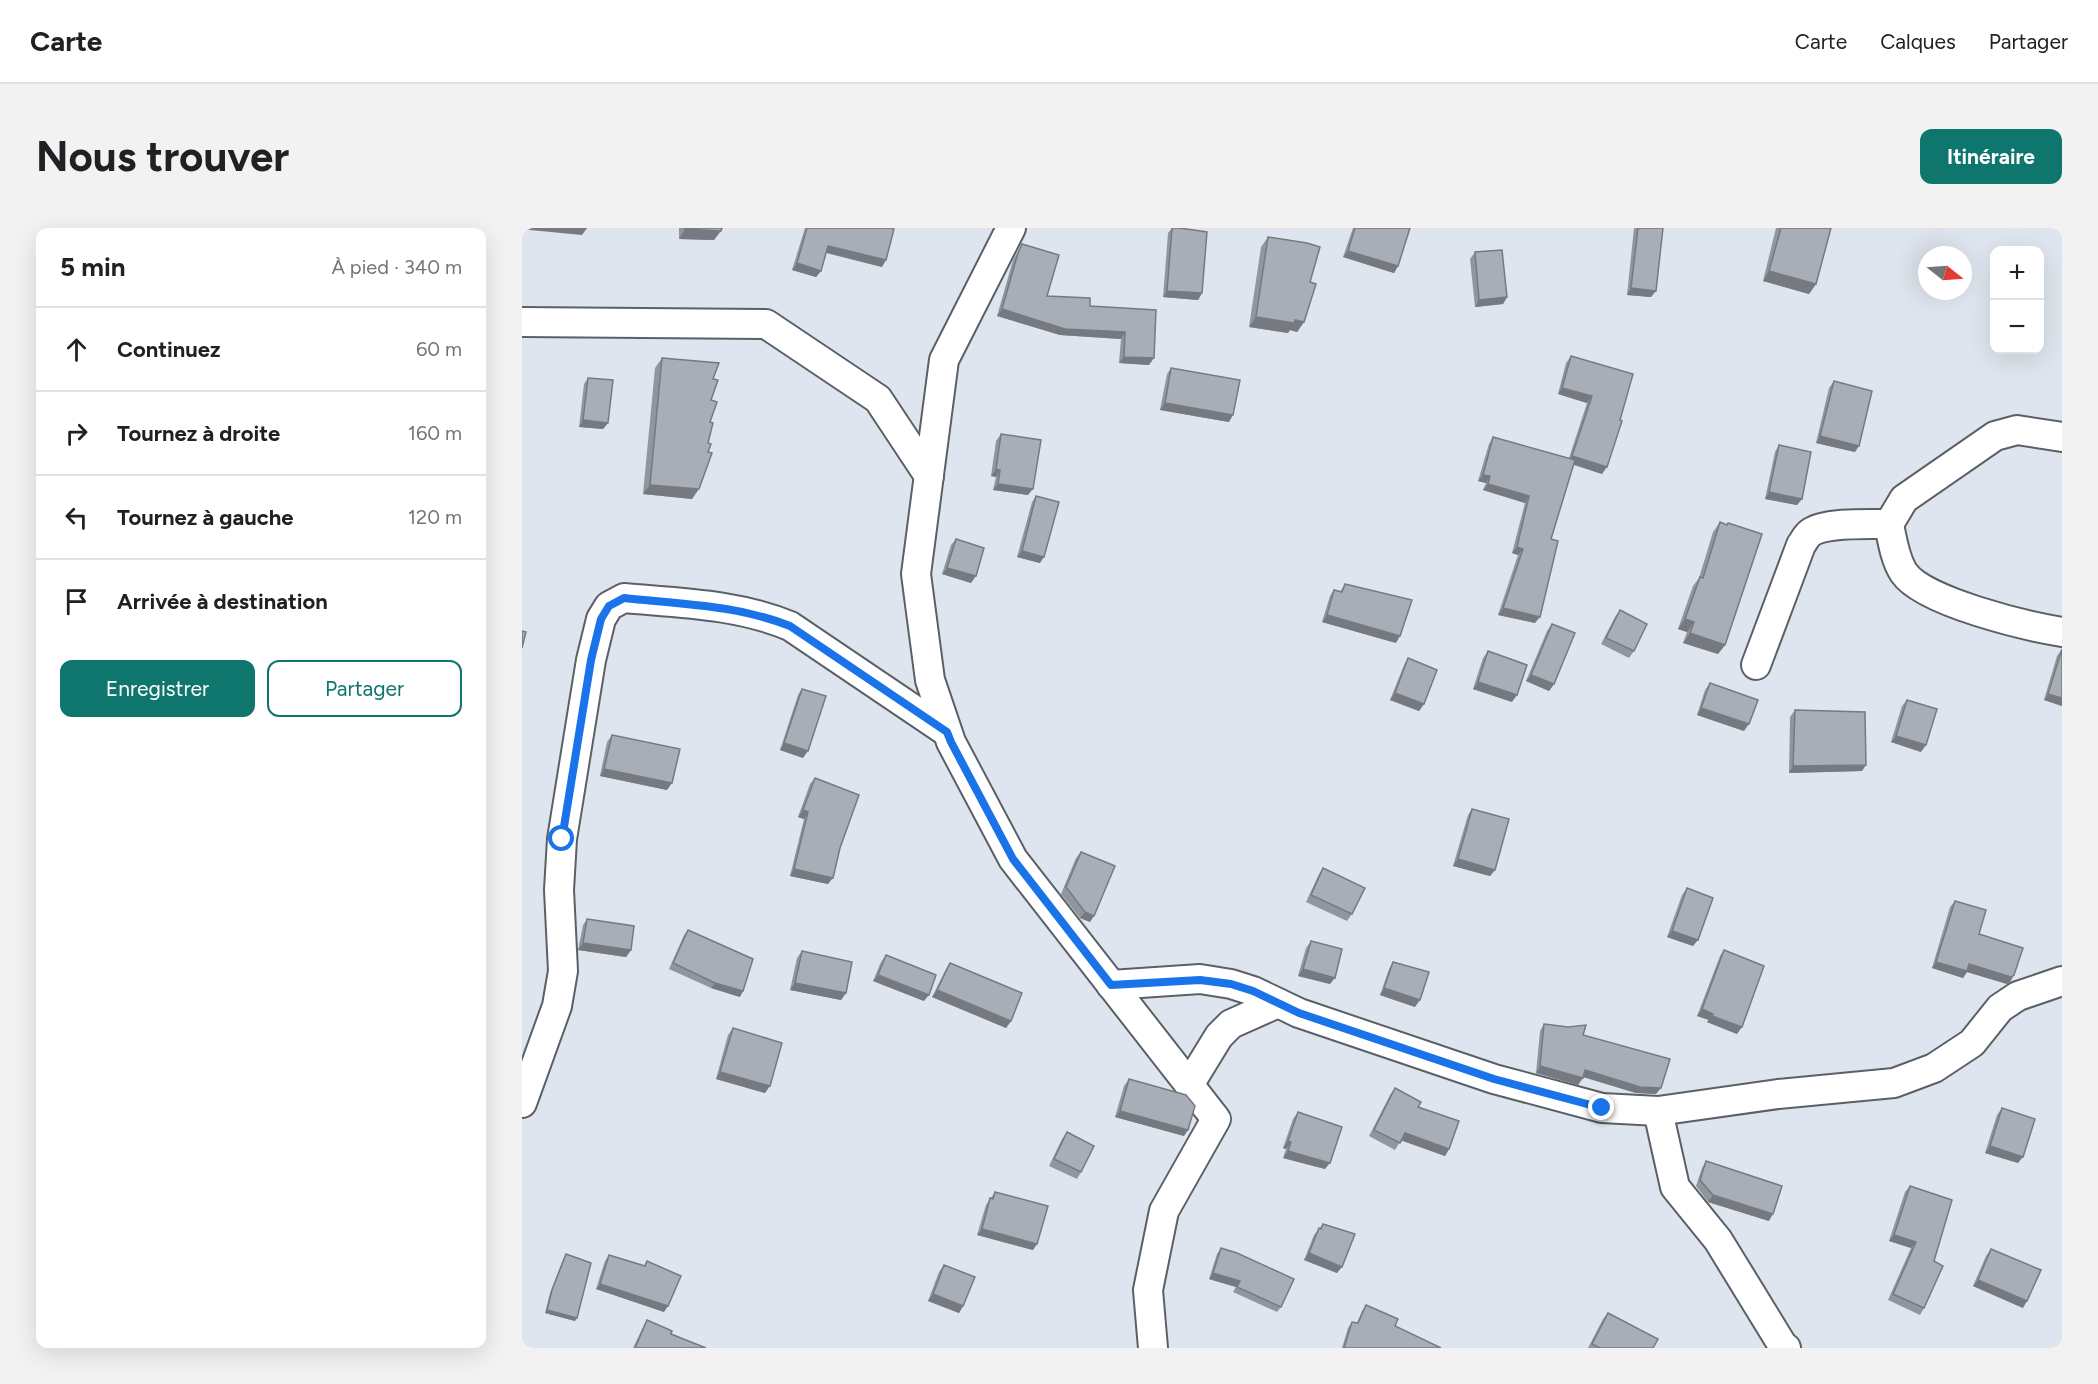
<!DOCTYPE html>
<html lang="fr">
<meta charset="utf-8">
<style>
body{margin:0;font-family:Figtree,sans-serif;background:#f2f2f2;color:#202124}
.controls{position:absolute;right:18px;top:18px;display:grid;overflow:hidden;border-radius:12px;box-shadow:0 6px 24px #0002}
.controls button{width:54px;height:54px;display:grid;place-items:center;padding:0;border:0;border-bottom:2px solid #e0e0e0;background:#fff;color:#202124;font:30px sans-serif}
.compass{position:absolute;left:1396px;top:18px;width:54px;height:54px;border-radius:50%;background:#fff;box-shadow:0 6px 24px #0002;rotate:107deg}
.stop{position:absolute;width:18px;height:18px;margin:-14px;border:4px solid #1a73e8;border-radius:50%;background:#fff}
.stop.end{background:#1a73e8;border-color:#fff;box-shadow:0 2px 6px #0008}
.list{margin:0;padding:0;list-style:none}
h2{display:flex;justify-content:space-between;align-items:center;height:78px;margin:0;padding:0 24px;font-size:26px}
h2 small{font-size:20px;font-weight:400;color:#757577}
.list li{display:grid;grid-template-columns:39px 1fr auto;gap:18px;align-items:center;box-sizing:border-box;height:84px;padding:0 24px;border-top:2px solid #e0e0e0}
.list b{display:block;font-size:22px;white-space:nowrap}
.list em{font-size:20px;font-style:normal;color:#757577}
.actions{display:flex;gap:12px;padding:18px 24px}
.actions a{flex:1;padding:14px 0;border:2px solid #0f766e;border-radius:12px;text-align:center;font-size:21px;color:#0f766e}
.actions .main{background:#0f766e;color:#fff}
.icon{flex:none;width:33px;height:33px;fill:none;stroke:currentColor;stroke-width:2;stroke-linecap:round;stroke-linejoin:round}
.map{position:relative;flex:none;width:1540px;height:1120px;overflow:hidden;border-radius:12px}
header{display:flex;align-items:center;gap:36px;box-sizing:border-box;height:84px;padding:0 30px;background:#fff;border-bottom:2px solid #e0e0e0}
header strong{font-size:28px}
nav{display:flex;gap:33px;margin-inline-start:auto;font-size:21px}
.intro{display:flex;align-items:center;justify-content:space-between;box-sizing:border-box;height:144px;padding:0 36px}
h1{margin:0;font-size:42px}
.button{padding:15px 27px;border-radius:12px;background:#0f766e;color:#fff;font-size:21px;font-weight:700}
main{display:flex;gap:36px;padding:0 36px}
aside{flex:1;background:#fff;border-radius:12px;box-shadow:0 6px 24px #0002}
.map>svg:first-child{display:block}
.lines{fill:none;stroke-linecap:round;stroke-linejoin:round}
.street-casing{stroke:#5b6067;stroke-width:32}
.street{stroke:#fff;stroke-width:28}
.wall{fill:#90969d}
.shaded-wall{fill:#767a80}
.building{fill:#a8aeb7;stroke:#767a80;stroke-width:1.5}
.route{stroke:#1a73e8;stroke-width:8}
</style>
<header>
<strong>Carte</strong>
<nav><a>Carte</a><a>Calques</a><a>Partager</a></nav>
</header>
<div class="intro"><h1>Nous trouver</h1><a class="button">Itinéraire</a></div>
<main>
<aside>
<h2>5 min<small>À pied · 340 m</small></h2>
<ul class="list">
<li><svg class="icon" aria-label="ahead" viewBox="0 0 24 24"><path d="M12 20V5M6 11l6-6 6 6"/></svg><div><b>Continuez</b></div><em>60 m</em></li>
<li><svg class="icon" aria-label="right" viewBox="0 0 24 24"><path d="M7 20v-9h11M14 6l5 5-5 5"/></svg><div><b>Tournez à droite</b></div><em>160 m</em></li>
<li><svg class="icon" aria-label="left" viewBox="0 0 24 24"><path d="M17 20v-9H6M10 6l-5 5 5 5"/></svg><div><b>Tournez à gauche</b></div><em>120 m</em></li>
<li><svg class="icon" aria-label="arrive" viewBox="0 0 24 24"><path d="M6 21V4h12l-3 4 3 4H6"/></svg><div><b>Arrivée à destination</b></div></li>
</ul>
<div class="actions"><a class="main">Enregistrer</a><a>Partager</a></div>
</aside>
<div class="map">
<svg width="1540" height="1120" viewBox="0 0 1540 1120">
<rect width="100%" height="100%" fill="#dfe5ee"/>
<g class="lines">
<!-- street casing -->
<g class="street-casing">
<g id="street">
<polyline points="489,0 422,132 394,346 408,452 429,514 491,631 694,891 642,983 626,1062 631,1120"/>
<polyline points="0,94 244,96 356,171 407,248"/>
<path d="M1540,209L1495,202L1473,208L1382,271L1367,296C1370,311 1373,332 1382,345C1402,374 1504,398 1540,404"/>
<path d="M1234,437L1279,317C1282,313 1284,308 1288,305C1302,294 1348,296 1367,296"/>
<polyline points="589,757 678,751 709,756 731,763 777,785 972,851 1080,880 1136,883 1256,866 1372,855 1412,840 1450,815 1478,780 1496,768 1540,753"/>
<polyline points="667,857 697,808 709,796 756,775"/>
<path d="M0,875L35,778L41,743L37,662L40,611L69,432L79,391L87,378L102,370C158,375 215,376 268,398L425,504"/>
<polyline points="1136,883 1153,959 1196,1012 1261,1118 1264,1120"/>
</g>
</g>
<!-- street -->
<use href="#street" class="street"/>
</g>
<!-- wall -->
<g class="wall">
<polygon points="157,0 200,0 192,12 157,11"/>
<polygon points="283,0 369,0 360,39 304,25 299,43 294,49 270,42"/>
<polygon points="650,0 658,0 680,65 676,72 641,69 646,5"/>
<polygon points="831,0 888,0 876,38 872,45 821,29"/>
<polygon points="1112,0 1141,0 1129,69 1105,67"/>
<polygon points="1254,0 1309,0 1294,56 1287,66 1241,53"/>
<polygon points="746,9 788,54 782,94 775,104 768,102 766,105 727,99 739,19"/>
<polygon points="500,16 525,68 568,78 634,82 627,137 597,135 599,111 538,107 475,88 491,32"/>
<polygon points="953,24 985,69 981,76 953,79 948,31"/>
<polygon points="1049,128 1098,192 1080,246 1051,236 1029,311 1013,395 976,387 996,327 990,325 1003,275 961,262 964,255 956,253 967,216 971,209 1047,230 1065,175 1036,166 1044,135"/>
<polygon points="140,130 191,151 189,172 170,271 121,266 133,140"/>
<polygon points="649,140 707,194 638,182 645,146"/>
<polygon points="66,150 86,195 81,201 57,199 62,156"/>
<polygon points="1312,153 1333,224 1294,215 1307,160"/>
<polygon points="479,206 506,267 471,262 474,249 469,248 474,213"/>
<polygon points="1257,217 1280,271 1275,277 1243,271 1253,224"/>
<polygon points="514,268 518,335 495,329 510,274"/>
<polygon points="1198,294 1204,297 1206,295 1203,417 1196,426 1161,415 1165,404 1156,401 1171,358 1177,350 1191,304"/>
<polygon points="434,311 449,355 420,346 429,317"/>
<polygon points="823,356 874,415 800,394 808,368 812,362 818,364"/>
<polygon points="1098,382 1112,423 1107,430 1079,416 1093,389"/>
<polygon points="1030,396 1032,456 1027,463 1004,453 1025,403"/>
<polygon points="1540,421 1540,478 1522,472 1535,428"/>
<polygon points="966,423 990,474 951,461 961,430"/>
<polygon points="886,430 902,476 897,483 868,472 882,437"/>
<polygon points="1188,455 1222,503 1175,487 1183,462"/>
<polygon points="280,461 281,530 258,522 276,467"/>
<polygon points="1385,472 1399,524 1369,514 1380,478"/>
<polygon points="1273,482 1340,543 1267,545 1268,489"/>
<polygon points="90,507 145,562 78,548 85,514"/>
<polygon points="293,550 306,656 268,648 282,591 276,589 288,556"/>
<polygon points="950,581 973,642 968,648 931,638 946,587"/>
<polygon points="559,624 568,694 558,690 539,666 554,630"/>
<polygon points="801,640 830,686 825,693 784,674 797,646"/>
<polygon points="1165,660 1171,718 1145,709 1160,667"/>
<polygon points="1433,673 1488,754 1485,756 1445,744 1441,750 1410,740 1428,679"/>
<polygon points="65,691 109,722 104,729 56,722 61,697"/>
<polygon points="166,702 218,769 189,760 147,741 162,707"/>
<polygon points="789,713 808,756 776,748 784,720"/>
<polygon points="1202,722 1215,806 1185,794 1187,792 1175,788 1198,728"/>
<polygon points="280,723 324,765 319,772 268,762 275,730"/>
<polygon points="364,727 402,773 351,753 359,734"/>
<polygon points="871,734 893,779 858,767 867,741"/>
<polygon points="428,735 489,793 484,800 410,769 424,741"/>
<polygon points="1022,796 1046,799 1061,807 1134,866 1114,865 1061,849 1056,857 1014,845 1018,803"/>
<polygon points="211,800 243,865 194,851 206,807"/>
<polygon points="607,851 662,908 593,889 602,858"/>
<polygon points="873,860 896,879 927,921 923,928 879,912 873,922 847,908 868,867"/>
<polygon points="1480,880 1496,935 1463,925 1475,887"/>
<polygon points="776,884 803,941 761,930 764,921 761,920 771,891"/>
<polygon points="545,904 559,944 555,951 527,938 540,911"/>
<polygon points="1184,933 1247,993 1186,974 1174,958 1180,940"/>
<polygon points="1388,958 1412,1033 1402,1080 1398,1087 1366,1072 1389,1020 1367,1013 1383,964"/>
<polygon points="473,964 511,1022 455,1007 464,977"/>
<polygon points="801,996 815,1045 782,1032 792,1007"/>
<polygon points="699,1020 759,1079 755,1084 711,1064 714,1059 687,1051 695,1026"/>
<polygon points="1469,1021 1501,1080 1451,1058 1464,1028"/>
<polygon points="44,1026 53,1093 23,1085 28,1065 42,1029"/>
<polygon points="87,1027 122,1038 125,1033 142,1084 74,1061 83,1033"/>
<polygon points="422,1037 441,1078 437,1085 406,1073 417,1044"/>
<polygon points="844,1077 873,1098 919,1120 820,1120 826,1100 830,1094 835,1095 840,1083"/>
<polygon points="1086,1085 1131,1120 1066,1120 1081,1091"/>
<polygon points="125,1092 149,1106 184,1120 111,1120 122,1097"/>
</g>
<!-- shaded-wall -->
<g class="shaded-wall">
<polygon points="0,0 65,0 60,7 8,2"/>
<polygon points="163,1 199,3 192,12 157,11"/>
<polygon points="306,18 364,32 360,39 302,24"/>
<polygon points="826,23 876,38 872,45 821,29"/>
<polygon points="275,35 299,43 294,49 270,42"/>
<polygon points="1247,43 1294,56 1287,66 1241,53"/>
<polygon points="1109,60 1134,63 1129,69 1105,67"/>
<polygon points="645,63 680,65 676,72 641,69"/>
<polygon points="985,69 981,76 953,79 957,72"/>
<polygon points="480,81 603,104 599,111 538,107 475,88"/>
<polygon points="734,89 773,92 782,94 775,104 768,102 766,105 727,99"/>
<polygon points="602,129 632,130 627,137 597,135"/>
<polygon points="1040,160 1070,168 1065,175 1036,166"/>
<polygon points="643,175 711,187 707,194 638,182"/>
<polygon points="61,192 86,195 81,201 57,199"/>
<polygon points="1298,208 1337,218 1333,224 1294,215"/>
<polygon points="1050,228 1085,239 1080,246 1046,235"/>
<polygon points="474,241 478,242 474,249 469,248"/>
<polygon points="961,247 968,248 964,255 956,253"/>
<polygon points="476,256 511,261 506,267 471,262"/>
<polygon points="966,256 1007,268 1003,275 961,262"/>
<polygon points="128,257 177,261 170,271 121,266"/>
<polygon points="1247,264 1280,271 1275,277 1243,271"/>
<polygon points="995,319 1001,321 996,327 990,325"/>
<polygon points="500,323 522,329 518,335 495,329"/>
<polygon points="425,340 454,348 449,355 420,346"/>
<polygon points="981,380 1018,389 1013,395 976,387"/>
<polygon points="805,387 878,408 874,415 800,394"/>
<polygon points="1163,391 1172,394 1165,404 1156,401"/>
<polygon points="1168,405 1203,417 1196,426 1161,415"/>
<polygon points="1009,447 1032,456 1027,463 1004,453"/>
<polygon points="956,454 995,467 990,474 951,461"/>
<polygon points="873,465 902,476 897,483 868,472"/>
<polygon points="1526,466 1540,470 1540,478 1522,472"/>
<polygon points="1179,480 1227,496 1222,503 1175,487"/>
<polygon points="1374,508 1404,517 1399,524 1369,514"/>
<polygon points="262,515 286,523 281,530 258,522"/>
<polygon points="1344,537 1340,543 1267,545 1271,538"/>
<polygon points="82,541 150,555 145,562 78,548"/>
<polygon points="281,582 286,584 282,591 276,589"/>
<polygon points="936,631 973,642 968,648 931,638"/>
<polygon points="272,641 311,650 306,656 268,648"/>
<polygon points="563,684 572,688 568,694 558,690"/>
<polygon points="1150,703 1176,712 1171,718 1145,709"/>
<polygon points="61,715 109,722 104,729 56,722"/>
<polygon points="1414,734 1447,736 1492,747 1488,754 1485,756 1445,744 1441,750 1410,740"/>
<polygon points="781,741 813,750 808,756 776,748"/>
<polygon points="356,747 407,767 402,773 351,753"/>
<polygon points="193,755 221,763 218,769 189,760"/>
<polygon points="273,755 324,765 319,772 268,762"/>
<polygon points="862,760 898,772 893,779 858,767"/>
<polygon points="415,762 489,793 484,800 410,769"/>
<polygon points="1180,781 1191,786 1187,792 1175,788"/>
<polygon points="1190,788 1220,799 1215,806 1185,794"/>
<polygon points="1018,838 1061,850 1056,857 1014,845"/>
<polygon points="1063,842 1139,860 1134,866 1114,865 1058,848"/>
<polygon points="198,844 248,858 243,865 194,851"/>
<polygon points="598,883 666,902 662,908 593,889"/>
<polygon points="883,905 927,921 923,928 878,912"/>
<polygon points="766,913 769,914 764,921 761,920"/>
<polygon points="1468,918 1501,929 1496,935 1463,925"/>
<polygon points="766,923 808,935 803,941 761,930"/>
<polygon points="1191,967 1251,986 1247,993 1186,974"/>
<polygon points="460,1001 515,1016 511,1022 455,1007"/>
<polygon points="1372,1007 1394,1014 1389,1020 1367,1013"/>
<polygon points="787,1025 820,1039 815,1045 782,1032"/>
<polygon points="691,1045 718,1053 714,1059 687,1051"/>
<polygon points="1456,1052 1505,1073 1501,1080 1451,1058"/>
<polygon points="78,1056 146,1078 142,1084 74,1061"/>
<polygon points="411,1066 441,1078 437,1085 406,1073"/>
<polygon points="25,1082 55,1090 53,1093 23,1085"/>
</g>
<!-- building -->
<g class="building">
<polygon points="164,0 200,0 199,3 163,1"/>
<polygon points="285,0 369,0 372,1 364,32 306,18 299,43 275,35"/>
<polygon points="650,0 658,0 685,4 680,65 645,63"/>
<polygon points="833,0 888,0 876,38 826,23"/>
<polygon points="1116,0 1141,0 1134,63 1109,60"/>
<polygon points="1259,0 1309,0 1294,56 1247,43"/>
<polygon points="746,9 785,15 798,19 788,54 794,56 782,94 773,92 772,95 734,89"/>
<polygon points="500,16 537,27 525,68 568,70 568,78 634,82 632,130 602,129 603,104 543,101 480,81 496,25"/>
<polygon points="980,22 985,69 957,72 953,24"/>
<polygon points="1049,128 1111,146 1098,192 1100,193 1085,239 1050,228 1070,168 1040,160"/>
<polygon points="140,130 197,135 191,151 196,152 189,172 195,174 188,194 191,195 186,215 189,216 186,224 190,225 177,261 128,257"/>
<polygon points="649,140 718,152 711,187 643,175"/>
<polygon points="66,150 91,152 86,195 61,192"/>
<polygon points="1312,153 1350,163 1337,218 1298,208"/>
<polygon points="479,206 519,212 511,261 476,256 478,242 474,241"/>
<polygon points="971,209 1053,232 1029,311 1036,313 1018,389 981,380 1001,321 995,319 1007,268 966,256 968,248 961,247"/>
<polygon points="1257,217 1289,224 1280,271 1247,264"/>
<polygon points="514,268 537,274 522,329 500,323"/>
<polygon points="1198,294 1205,297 1206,295 1240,306 1203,417 1168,405 1172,394 1163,391 1178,349 1181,350"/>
<polygon points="434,311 462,320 454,348 425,340"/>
<polygon points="823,356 890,372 878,408 805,387 812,362 820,364"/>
<polygon points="1098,382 1125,396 1112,423 1084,410"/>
<polygon points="1030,396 1053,405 1032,456 1009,447"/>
<polygon points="0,403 4,404 0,420"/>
<polygon points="1540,421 1540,470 1526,466"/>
<polygon points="966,423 1005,437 995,467 956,454"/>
<polygon points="886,430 915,442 902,476 873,465"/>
<polygon points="1188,455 1236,472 1227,496 1179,480"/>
<polygon points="280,461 304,468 286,523 262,515"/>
<polygon points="1385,472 1415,481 1404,517 1374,508"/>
<polygon points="1273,482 1343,484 1344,537 1271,538"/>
<polygon points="90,507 158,521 150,555 82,541"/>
<polygon points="293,550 337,567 318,620 311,650 272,641 286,584 281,582"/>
<polygon points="950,581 987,591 973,642 936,631"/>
<polygon points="559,624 593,638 572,688 563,684 544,659"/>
<polygon points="801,640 843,660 830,686 789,667"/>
<polygon points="1165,660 1191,670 1176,712 1150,703"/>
<polygon points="1433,673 1464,682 1457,706 1501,720 1492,747 1489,749 1447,736 1445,743 1414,734"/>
<polygon points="65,691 112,698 109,722 61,715"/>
<polygon points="166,702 231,731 221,763 193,755 151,735"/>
<polygon points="789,713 820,721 813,750 781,741"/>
<polygon points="1202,722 1242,738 1220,799 1190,788 1191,786 1180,781"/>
<polygon points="280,723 330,734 324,765 273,755"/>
<polygon points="364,727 414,747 407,767 356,747"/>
<polygon points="871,734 907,744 898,772 862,760"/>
<polygon points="428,735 500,765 489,793 415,762"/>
<polygon points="1022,796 1046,799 1064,797 1061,807 1148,831 1139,860 1118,859 1063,842 1061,850 1018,838"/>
<polygon points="211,800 260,815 248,858 198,844"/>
<polygon points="607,851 664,867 673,878 666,902 598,883"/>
<polygon points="873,860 899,874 896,879 937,893 927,921 883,905 878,915 852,902"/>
<polygon points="1480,880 1513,891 1501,929 1468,918"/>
<polygon points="776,884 820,899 808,935 766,923 769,914 766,913"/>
<polygon points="545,904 572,918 559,944 532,931"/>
<polygon points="1184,933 1260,958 1251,986 1191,967 1178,952"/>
<polygon points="1388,958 1430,972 1412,1033 1421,1038 1402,1080 1371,1066 1394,1014 1372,1007"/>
<polygon points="473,964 526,978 515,1016 460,1001 468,970 471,971"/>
<polygon points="801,996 833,1006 820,1039 787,1025 797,1000 799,1001"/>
<polygon points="699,1020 715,1025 772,1051 759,1079 715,1059 718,1053 691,1045"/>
<polygon points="1469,1021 1519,1042 1505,1073 1456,1052"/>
<polygon points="44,1026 69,1035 55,1090 25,1082 30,1062"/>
<polygon points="87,1027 123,1038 125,1033 159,1048 146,1078 78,1056"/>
<polygon points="422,1037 453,1049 441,1078 411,1066"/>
<polygon points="844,1077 876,1091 873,1098 919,1120 822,1120 830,1094 836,1095"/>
<polygon points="1086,1085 1136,1111 1131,1120 1078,1120 1070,1116"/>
<polygon points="125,1092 150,1103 149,1106 184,1120 113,1120"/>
</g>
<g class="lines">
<!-- route -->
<path class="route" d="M40,611L69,432L79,391L87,378L102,370C158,376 215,377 268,398L425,504L429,514L491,631L589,757L678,752L709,756L731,763L777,785L972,851L1080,880"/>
</g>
</svg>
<div class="controls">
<button>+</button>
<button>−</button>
</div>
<svg class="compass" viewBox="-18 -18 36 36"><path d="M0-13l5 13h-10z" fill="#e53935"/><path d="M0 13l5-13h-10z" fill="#757577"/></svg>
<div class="stop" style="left:40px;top:611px"></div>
<div class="stop end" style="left:1080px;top:880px"></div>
</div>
</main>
